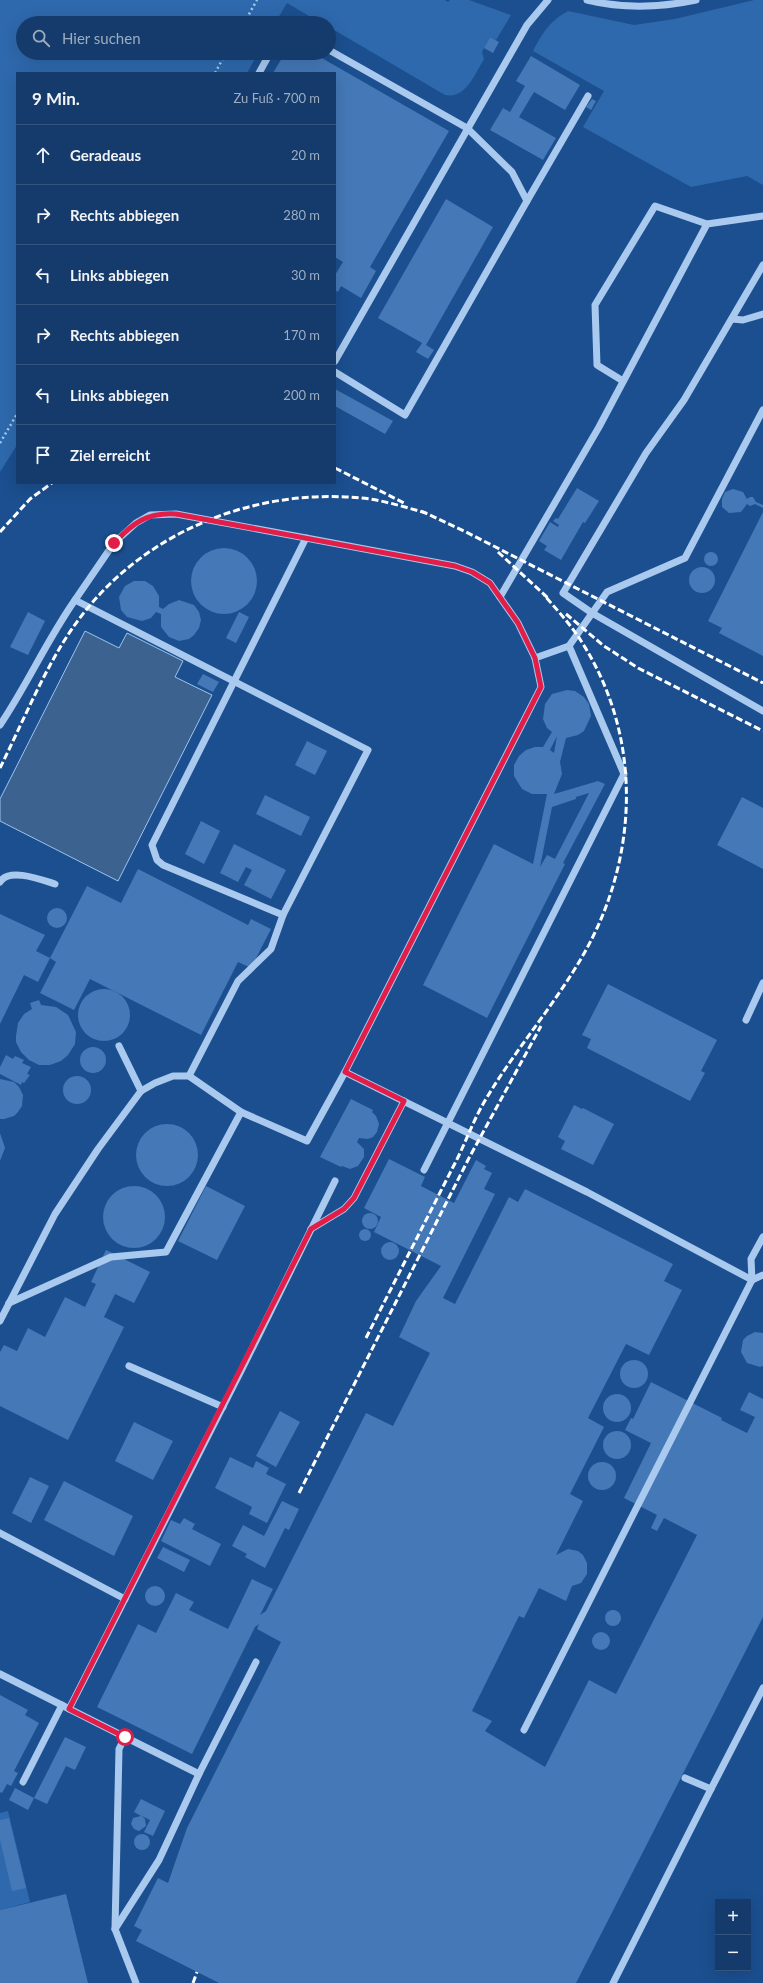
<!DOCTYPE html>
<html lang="de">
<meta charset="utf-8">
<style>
body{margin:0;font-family:Lato,sans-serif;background:#214673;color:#f1f3f6}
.controls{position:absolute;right:12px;bottom:12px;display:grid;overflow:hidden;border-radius:0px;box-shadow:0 4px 16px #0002}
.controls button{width:36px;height:36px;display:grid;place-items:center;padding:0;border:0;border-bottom:1px solid #33557e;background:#143b6b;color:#f1f3f6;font:20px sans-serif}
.stop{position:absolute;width:12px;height:12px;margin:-9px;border:3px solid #e11d48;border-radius:50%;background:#fff}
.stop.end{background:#e11d48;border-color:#fff;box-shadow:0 1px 4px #0008}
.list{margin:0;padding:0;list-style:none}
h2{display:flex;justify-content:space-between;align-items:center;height:52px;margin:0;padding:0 16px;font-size:17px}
h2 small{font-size:13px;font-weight:400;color:#9dadc1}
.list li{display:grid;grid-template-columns:26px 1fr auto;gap:12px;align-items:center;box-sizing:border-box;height:60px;padding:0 16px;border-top:1px solid #33557e}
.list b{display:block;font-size:15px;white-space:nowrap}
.list em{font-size:13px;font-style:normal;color:#9dadc1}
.icon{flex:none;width:22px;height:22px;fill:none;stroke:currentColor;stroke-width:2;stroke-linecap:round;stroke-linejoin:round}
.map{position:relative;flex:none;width:763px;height:1983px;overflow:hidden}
.search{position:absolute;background:#143b6b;box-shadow:0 4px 16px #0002;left:16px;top:16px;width:320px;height:44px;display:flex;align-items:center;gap:10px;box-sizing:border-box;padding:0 14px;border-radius:22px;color:#9dadc1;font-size:15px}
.panel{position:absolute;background:#143b6b;box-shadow:0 4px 16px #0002;left:16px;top:72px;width:320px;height:412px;border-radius:0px}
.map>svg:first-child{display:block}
.green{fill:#2e69ad}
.water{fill:#3c6290;stroke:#9cc4f0}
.building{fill:#4478b7;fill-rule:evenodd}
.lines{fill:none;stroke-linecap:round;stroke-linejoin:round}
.path{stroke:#a9c9ee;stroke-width:2.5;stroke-dasharray:2 3;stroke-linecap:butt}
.minor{stroke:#a9c9ee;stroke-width:7}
.rail{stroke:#fff;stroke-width:3;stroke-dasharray:7 3;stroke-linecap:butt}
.route{stroke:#e11d48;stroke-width:5}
</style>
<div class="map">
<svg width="763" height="1983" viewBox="0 0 763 1983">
<rect width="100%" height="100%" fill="#1b4f8f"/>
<!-- green -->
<g class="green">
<path d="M0,0H445L448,2L450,0H469L511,15L496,40L490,37L482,52L484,59C475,74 466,99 445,95L329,27V23H321L287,3L275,23H23V53H258L247,73H17V445L0,472Z"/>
<path d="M754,0H763V185L747,176L691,187L583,127L604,91L533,51C543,32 550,21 568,11L634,25L675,19Z"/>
<polygon points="8,1811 30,1902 0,1910 0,1813"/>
</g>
<!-- water -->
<polygon class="water" points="85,631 119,648 127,633 183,661 175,677 212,695 118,881 0,821 0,799"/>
<!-- building -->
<g class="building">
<polygon points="490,37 499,42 493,53 484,48"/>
<polygon points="285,53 313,53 449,131 370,267 376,271 361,298 341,286 338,292 335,290 335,275 343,262 335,257 335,73 273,73"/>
<polygon points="531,56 580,85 565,110 534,92 519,117 556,138 543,160 490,130 503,108 510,112 525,86 516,81"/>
<polygon points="592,99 596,101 591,110 586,107"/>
<polygon points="446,199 493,227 426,345 434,350 428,359 416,352 422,343 378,318"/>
<polygon points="335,389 393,421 385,434 335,406"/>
<polygon points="577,488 599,501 585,523 583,522 561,560 544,550 547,546 539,541 550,522 558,527 559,525 553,521 556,518 558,519"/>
<polygon points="733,489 743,492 747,499 750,497 753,497 756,502 763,505 763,508 755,504 750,506 747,504 741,512 729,513 722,507 722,499 725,492"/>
<polygon points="763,512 763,656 719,633 722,628 708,621"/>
<circle cx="224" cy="581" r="33"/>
<circle cx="711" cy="559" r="7"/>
<circle cx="702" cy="580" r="13"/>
<polygon points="134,581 145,581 153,586 159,596 159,607 163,609 169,604 179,600 194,605 199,612 201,620 199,628 194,635 189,639 179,641 169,637 161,627 161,614 156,612 151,618 142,621 127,617 121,610 119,597 125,586"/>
<polygon points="28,612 45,621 28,655 10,647"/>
<polygon points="239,612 249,617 236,643 226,638"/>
<polygon points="203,674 219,682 213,692 197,684"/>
<path d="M567,690L575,691L584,697L589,704L591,716L584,731L578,735L566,738L560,762L562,774L554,794L598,781L605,784L563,863L565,864L487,1018L423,985L494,844L533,864L547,794H532L522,789L514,776V765L519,756L526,750L535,747H543L552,732L547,728L543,719L545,704L552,694ZM557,736L554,753L550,750ZM589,793L555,859L547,855L540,867L552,807L576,799V797Z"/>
<polygon points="307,741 327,751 315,775 295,765"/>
<polygon points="265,795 310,817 301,836 256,814"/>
<polygon points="742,797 763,808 763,869 717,845"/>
<polygon points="201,821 220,831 204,864 185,854"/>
<polygon points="234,844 286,870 271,899 244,885 252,870 246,867 238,882 220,873"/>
<polygon points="138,869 248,925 251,919 271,929 251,968 238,962 201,1035 90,979 74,1010 40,993 56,962 50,958 38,982 24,975 0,1024 0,914 45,935 36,951 50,958 87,886 121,903"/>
<circle cx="57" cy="918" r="10"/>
<polygon points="608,984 717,1040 701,1071 705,1073 690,1101 587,1048 591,1039 582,1035"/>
<circle cx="104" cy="1015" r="26"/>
<polygon points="39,1000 41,1005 56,1007 68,1015 76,1032 75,1044 68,1055 61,1061 50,1065 39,1065 29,1060 21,1052 16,1042 16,1036 18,1023 24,1014 32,1009 30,1003"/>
<circle cx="93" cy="1060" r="13"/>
<polygon points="6,1055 13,1059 15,1056 24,1060 22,1063 31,1067 27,1074 30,1075 24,1083 22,1082 21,1085 0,1074 0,1067"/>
<circle cx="77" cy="1090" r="14"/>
<polygon points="0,1079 14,1082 19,1087 23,1095 22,1106 18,1112 14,1116 4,1119 0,1119"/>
<polygon points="351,1099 373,1110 372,1112 376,1116 379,1124 377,1132 373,1137 368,1139 359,1138 357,1142 364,1149 364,1157 358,1166 350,1169 342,1166 341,1167 320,1157"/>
<polygon points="574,1105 582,1109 583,1108 614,1124 593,1165 561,1149 565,1141 558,1137"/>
<circle cx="167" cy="1155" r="31"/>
<polygon points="0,1133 5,1148 0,1161"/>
<polygon points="389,1159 425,1177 421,1186 454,1203 476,1160 486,1166 484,1169 492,1173 484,1189 495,1194 443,1298 455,1304 509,1197 518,1202 525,1189 673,1264 664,1281 682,1290 649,1355 626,1344 588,1418 604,1427 570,1494 583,1501 556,1555 568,1549 578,1551 583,1555 587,1563 587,1574 581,1583 572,1586 566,1601 539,1588 524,1618 519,1616 472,1711 492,1721 485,1731 545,1767 589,1680 616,1694 697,1535 664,1518 657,1531 651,1528 657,1515 624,1498 651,1443 625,1430 631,1418 633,1419 651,1382 722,1418 721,1420 747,1433 755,1417 740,1410 749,1392 763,1399 763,1617 576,1983 219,1983 136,1941 142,1930 134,1926 158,1878 168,1883 187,1828 281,1642 257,1629 259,1624 255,1627 192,1754 97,1707 138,1624 156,1633 176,1593 194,1602 189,1610 228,1629 252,1579 273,1589 260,1615 266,1611 366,1413 393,1426 430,1353 399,1337 416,1301 441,1266 374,1232 381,1217 364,1208"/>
<polygon points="206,1186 245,1206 217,1260 178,1241"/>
<circle cx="134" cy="1217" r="31"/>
<circle cx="370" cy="1221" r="8"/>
<circle cx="365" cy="1235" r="6"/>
<circle cx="390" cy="1251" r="9"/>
<polygon points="106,1250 150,1272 134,1303 115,1294 104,1317 124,1327 68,1440 0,1406 0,1352 4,1345 17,1351 28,1328 45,1337 65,1297 85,1307 96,1284 91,1282"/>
<polygon points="755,1332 763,1333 763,1366 760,1367 747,1363 741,1352 743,1340 747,1336"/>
<circle cx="634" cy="1374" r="14"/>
<circle cx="617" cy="1408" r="14"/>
<polygon points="280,1411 300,1422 276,1467 256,1456"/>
<polygon points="134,1422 173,1441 153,1480 115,1461"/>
<circle cx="617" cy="1445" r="14"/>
<polygon points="230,1457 253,1468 256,1461 269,1468 266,1474 286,1484 267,1523 249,1514 252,1507 215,1488"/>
<circle cx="602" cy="1476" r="14"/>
<polygon points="30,1477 49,1486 31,1523 12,1513"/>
<polygon points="64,1481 133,1516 114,1556 44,1520"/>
<polygon points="282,1501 299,1509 289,1530 285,1528 265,1568 245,1557 247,1554 232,1546 243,1525 264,1536"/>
<polygon points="184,1518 195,1524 192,1529 221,1544 210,1566 161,1541 171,1520 180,1524"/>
<polygon points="163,1547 190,1560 184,1572 157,1558"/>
<circle cx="155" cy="1596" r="10"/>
<circle cx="613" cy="1618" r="8"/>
<circle cx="601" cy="1641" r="9"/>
<polygon points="0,1695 28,1710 25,1715 39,1723 14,1771 18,1773 11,1786 7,1784 2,1793 0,1792"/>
<polygon points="65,1737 86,1747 75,1770 66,1766 47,1804 34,1798 28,1810 9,1800 15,1788 34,1798"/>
<polygon points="141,1799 165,1811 153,1836 144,1832 150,1820 142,1816 145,1819 146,1826 139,1831 134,1829 131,1824 133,1818 141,1816 134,1812"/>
<polygon points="9,1818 26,1888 12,1891 0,1840 0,1820"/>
<circle cx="142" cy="1842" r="8"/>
<polygon points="66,1894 88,1983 0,1983 0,1910"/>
</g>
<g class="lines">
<!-- path -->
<g class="path">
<polyline points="244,23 257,0"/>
<polyline points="215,73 226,53"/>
<polyline points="0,443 17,414"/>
</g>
<!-- minor -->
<g class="minor">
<path d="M587,0C624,9 658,8 696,0"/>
<polyline points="329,50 467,128 512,172 527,201 405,415 335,372"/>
<polyline points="259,73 270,53"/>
<polyline points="527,201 588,96"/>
<polyline points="763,265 684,400 646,453 563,593 592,613 763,711"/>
<polyline points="732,319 743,320 763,314"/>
<polyline points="335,361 527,25 548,0"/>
<polyline points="623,381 597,365 595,305 655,206 707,224"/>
<polyline points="500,597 599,427 707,224 763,216"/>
<path d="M0,725C27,685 47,640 75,600"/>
<path d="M0,882C9,867 42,880 55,884"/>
<polyline points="283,915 368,750 75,600 114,543 136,523 150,515 176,514 306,538"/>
<polyline points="746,1020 763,983"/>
<polyline points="119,1046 141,1091"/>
<polyline points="345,1072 541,687 535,658"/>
<polyline points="189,1076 238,981 271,949 283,915 163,865 157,860 152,845 306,538 455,566 472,572 490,583 518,623 535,658 569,646"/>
<polyline points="424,1170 624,774 569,646 607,592 685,558 763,410"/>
<polyline points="311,1229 344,1209 354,1198 404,1101"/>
<polyline points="752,1280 751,1259 763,1237"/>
<polyline points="9,1303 111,1257 166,1252 241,1112 307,1141 345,1072 587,1192 752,1280"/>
<polyline points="0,1321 55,1214 98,1149 141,1091 155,1083 173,1076 189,1076 241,1112"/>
<polyline points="129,1366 223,1407"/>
<polyline points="0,1533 125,1599"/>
<polyline points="0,1674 125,1737"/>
<polyline points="69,1709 242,1369 335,1181"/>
<polyline points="524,1730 752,1280 763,1275"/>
<polyline points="23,1782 62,1705"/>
<polyline points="711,1789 763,1688"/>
<polyline points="115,1929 159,1860 199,1774"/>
<polyline points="136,1983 115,1929 119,1749 125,1737 199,1774 256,1662"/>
<polyline points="613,1983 711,1789 685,1778"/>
</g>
<!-- rail -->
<g class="rail">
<polyline points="335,468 406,504"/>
<polyline points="421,511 464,531 763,683"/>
<polyline points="0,532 30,499 52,483"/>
<polyline points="498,552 548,598"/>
<polyline points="566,614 604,646 638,668 763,731"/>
<path d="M0,768C23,722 45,667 74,626C140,532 256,485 370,499C389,502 408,508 426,513"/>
<path d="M366,1338C395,1281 424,1224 453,1167C465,1145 473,1120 486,1099C515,1050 553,1007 582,957C638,861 644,741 583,644C572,626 558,611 544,595"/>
<polyline points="299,1493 469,1158 541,1026"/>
<polyline points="193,1983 197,1972"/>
</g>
</g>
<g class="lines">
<!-- route -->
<path class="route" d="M114,543C133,523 147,512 176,514L455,566L472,572L490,583L518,623L535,658L541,687L345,1072L404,1101L354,1198L344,1209L311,1229L69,1709L125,1737"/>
</g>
</svg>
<div class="controls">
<button>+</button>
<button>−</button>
</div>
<div class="stop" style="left:125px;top:1737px"></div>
<div class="stop end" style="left:114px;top:543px"></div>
<div class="search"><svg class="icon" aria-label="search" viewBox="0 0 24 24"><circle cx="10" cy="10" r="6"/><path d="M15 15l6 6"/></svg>Hier suchen</div>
<section class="panel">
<h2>9 Min.<small>Zu Fuß · 700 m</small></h2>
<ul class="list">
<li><svg class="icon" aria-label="ahead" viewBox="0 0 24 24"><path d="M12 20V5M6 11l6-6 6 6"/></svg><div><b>Geradeaus</b></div><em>20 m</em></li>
<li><svg class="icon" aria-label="right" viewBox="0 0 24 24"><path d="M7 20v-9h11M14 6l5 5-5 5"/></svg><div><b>Rechts abbiegen</b></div><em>280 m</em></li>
<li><svg class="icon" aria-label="left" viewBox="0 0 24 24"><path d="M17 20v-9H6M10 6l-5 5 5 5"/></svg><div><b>Links abbiegen</b></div><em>30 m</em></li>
<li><svg class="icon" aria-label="right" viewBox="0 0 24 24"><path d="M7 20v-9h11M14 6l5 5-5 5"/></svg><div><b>Rechts abbiegen</b></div><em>170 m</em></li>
<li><svg class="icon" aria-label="left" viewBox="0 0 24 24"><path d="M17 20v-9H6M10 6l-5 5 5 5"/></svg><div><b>Links abbiegen</b></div><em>200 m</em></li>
<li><svg class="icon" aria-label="arrive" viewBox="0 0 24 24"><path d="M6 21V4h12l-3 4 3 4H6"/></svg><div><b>Ziel erreicht</b></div></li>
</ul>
</section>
</div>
